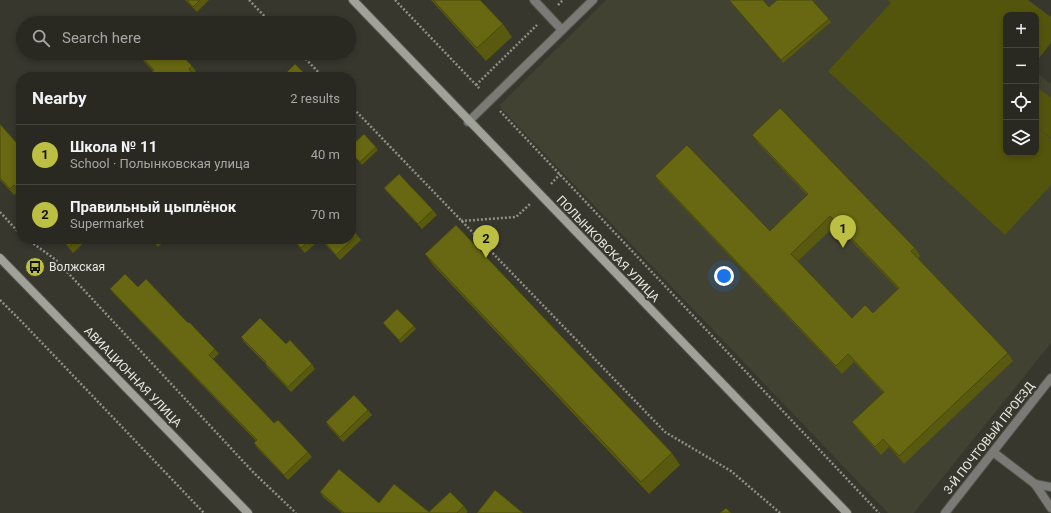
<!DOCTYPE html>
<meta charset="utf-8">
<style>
body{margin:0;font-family:Roboto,sans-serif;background:#35352f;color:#f1f3f6}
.controls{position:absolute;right:12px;top:12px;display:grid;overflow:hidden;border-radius:8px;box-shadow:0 2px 6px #0003}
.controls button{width:36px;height:36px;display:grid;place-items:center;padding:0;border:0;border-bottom:1px solid #454540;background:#292922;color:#f1f3f6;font:20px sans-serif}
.you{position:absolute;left:724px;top:276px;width:14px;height:14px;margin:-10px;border:3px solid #fff;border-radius:50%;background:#1a73e8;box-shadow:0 0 0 6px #1a73e833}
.badge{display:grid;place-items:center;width:26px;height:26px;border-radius:50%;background:#bdbf43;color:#111;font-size:13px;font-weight:700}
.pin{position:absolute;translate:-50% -33px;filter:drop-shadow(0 1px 2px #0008)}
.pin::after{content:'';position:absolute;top:21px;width:14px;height:12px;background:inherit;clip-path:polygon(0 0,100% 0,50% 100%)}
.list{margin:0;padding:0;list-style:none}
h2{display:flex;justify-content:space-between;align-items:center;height:52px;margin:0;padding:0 16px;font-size:17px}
h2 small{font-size:13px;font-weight:400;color:#a5a6a5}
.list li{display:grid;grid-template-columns:26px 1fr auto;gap:12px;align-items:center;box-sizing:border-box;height:60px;padding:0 16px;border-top:1px solid #454540}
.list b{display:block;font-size:15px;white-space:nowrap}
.list p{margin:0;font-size:13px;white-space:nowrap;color:#a5a6a5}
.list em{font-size:13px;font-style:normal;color:#a5a6a5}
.icon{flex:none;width:22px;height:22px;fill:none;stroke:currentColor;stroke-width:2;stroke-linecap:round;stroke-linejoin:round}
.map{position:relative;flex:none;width:1051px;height:513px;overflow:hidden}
.search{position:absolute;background:#292922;box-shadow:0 2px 6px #0003;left:16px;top:16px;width:340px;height:44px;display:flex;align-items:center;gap:10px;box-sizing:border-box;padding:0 14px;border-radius:22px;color:#a5a6a5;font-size:15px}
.panel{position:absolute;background:#292922;box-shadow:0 2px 6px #0003;left:16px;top:72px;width:340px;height:172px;border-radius:16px}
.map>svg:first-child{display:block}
.built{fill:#414232}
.green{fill:#54550c}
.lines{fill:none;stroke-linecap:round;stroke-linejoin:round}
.lane-casing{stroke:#53534b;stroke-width:10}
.street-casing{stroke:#53534b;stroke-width:10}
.secondary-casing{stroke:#53534b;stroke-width:10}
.path{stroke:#909088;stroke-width:2.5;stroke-dasharray:2 2;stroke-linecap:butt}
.lane{stroke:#7a7b76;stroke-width:8}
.street{stroke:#7a7b76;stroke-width:8}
.secondary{stroke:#a0a199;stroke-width:8}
.wall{fill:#59590f;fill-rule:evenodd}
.building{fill:#676811;stroke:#48490c;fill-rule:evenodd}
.labels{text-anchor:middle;stroke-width:4;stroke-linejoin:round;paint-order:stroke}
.street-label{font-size:12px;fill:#e8e8e2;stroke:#37372e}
.poi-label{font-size:12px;fill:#e8e8e2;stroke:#37372e;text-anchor:start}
</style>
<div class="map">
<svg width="1051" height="513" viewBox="0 0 1051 513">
<rect width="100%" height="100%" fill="#37372e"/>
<!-- built -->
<polygon class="built" points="606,0 950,0 1006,153 1036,153 1036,72 1051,84 1051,343 914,513 888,513 499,106"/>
<!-- green -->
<polygon class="green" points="888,0 1028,0 1051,17 1051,43 1036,62 1036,15 1006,15 1006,153 1036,153 1036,86 1051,98 1051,138 1037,127 1051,139 1051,185 1005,235 828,71 891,3"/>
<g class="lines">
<!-- lane casing -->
<g class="lane-casing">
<g id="lane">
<polyline points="534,0 562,30"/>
<polyline points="993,452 1035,484 1051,508"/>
<polyline points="1035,484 1051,487"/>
</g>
</g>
<!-- street casing -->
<g class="street-casing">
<g id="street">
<polyline points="468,122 593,0"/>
<polyline points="945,513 1051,378"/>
</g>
</g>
<!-- secondary casing -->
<g class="secondary-casing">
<g id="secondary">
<polyline points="353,0 847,513"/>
<polyline points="0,258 248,513"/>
</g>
</g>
<!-- path -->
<g class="path">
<polyline points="249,0 271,23"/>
<polyline points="395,0 480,89"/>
<polyline points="558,5 563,0"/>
<polyline points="300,53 323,77"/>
<polyline points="476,85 537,25"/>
<polyline points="351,106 665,432 731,471 780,513"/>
<polyline points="500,111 879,513"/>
<polyline points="551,184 560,174"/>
<polyline points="0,212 21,235"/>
<polyline points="461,221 516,217 530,204"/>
<polyline points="27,239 56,260 254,473 296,513"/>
<polyline points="0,300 23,323 204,513"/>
</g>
<!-- lane -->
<use href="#lane" class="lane"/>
<!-- street -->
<use href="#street" class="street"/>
<!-- secondary -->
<use href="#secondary" class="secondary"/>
</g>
<!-- wall -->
<g class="wall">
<polygon points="185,0 209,0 197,12"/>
<polygon points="431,0 480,0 503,24 512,37 486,61"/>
<polygon points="730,1 769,7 829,19 831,22 783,63"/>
<polygon points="136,53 180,53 192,66 196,71 193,74 195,77 147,77 153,71"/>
<polygon points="0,124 21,148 21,193 19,191 14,195 0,180"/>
<path d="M752,135L915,248L920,256L918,259L1008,353L1013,361L904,464L889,447L881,455L858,430L852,422L883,393L854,362L842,374L661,184L655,176L770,231L807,195L758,143ZM836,225L898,289L873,313L852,318L798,261Z"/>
<polygon points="351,146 376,147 378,150 362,165 351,153"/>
<polygon points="384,188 433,210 437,215 422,229 388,193"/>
<polygon points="357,235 361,240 340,260 320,239 351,239"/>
<polygon points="61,239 88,239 73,253"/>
<polygon points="151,239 167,239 158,247"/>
<polygon points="292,239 315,239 317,242 305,253"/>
<polygon points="425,254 672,453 680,465 649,494 433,265"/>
<polygon points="138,287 215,349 219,354 213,359 274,423 308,452 312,457 288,480 257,448 254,443 256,441 114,294 110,289"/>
<polygon points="383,323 414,326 416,329 401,343"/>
<polygon points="241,337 286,344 312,364 315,369 291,392 268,368 265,363 244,342"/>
<polygon points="368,410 372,415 343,442 329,427 326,422"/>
<polygon points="320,492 429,512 464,506 468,512 466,513 342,513 323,497"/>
</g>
<!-- building -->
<g class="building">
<polygon points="187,0 200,0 193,7"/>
<polygon points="433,0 480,0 503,24 477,48"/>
<polygon points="730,0 763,0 769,7 777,0 812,0 829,19 781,60 730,1"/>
<polygon points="148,19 152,23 145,23"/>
<polygon points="138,53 180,53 192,66 189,69 191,72 186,77 147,77 154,70"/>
<polygon points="295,64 308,77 282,77"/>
<path d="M780,108L915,248L911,251L1008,353L899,456L883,439L875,447L852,422L884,392L848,354L836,366L655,176L687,145L770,231L808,194L752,135ZM830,216L899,288L873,313L865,305L852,318L791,254Z"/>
<polygon points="0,124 21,148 21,192 14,185 10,189 0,178"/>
<polygon points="364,134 376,147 360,162 351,153 351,146"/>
<polygon points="399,174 433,210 418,224 384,188"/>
<polygon points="456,225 672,453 641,482 425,254"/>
<polygon points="351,228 357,235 336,255 322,239 351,239"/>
<polygon points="62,239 77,239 69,247"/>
<polygon points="152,239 159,239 155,242"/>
<polygon points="293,239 311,239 301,248"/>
<polygon points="125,274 138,287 146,279 188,323 189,322 215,349 209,355 274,423 278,420 308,452 284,475 254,443 257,440 110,289"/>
<polygon points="397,309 414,326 399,340 383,323"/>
<polygon points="260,318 286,344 290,340 312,364 288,387 265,363 266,362 241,337"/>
<polygon points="354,395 368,410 340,437 326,422"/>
<polygon points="339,469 379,503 394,484 429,512 450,492 464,506 457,513 344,513 320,492"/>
<polygon points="495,490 523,513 477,513"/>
<polygon points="726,508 731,513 720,513"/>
</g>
<!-- icons -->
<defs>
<g id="bus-disc" transform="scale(1)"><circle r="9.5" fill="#bdbf43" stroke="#37372e"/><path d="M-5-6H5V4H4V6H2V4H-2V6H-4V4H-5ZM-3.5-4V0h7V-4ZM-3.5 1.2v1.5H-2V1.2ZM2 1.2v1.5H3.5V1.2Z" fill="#111"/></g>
</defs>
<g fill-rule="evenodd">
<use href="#bus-disc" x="35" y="267"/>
</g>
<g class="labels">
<!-- street labels -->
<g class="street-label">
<text transform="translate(608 249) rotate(46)" y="4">ПОЛЫНКОВСКАЯ УЛИЦА</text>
<text transform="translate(133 377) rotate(46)" y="4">АВИАЦИОННАЯ УЛИЦА</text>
<text transform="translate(989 438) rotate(-52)" y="4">3-Й ПОЧТОВЫЙ ПРОЕЗД</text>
</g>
<!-- poi labels -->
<g class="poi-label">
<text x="49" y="271">Волжская</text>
</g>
</g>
</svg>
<div class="controls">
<button>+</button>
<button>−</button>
<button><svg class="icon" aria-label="locate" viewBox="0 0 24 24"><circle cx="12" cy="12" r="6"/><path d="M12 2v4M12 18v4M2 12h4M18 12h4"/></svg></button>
<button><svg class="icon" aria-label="layers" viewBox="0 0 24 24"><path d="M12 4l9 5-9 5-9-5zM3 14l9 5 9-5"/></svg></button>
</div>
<div class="you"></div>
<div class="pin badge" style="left:843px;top:248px">1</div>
<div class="pin badge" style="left:486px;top:258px">2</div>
<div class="search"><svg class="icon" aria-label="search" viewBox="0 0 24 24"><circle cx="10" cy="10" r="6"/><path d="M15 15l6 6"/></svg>Search here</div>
<section class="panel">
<h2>Nearby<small>2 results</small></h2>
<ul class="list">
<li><span class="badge">1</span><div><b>Школа № 11</b><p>School · Полынковская улица</p></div><em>40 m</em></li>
<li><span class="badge">2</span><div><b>Правильный цыплёнок</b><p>Supermarket</p></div><em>70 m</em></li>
</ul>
</section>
</div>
